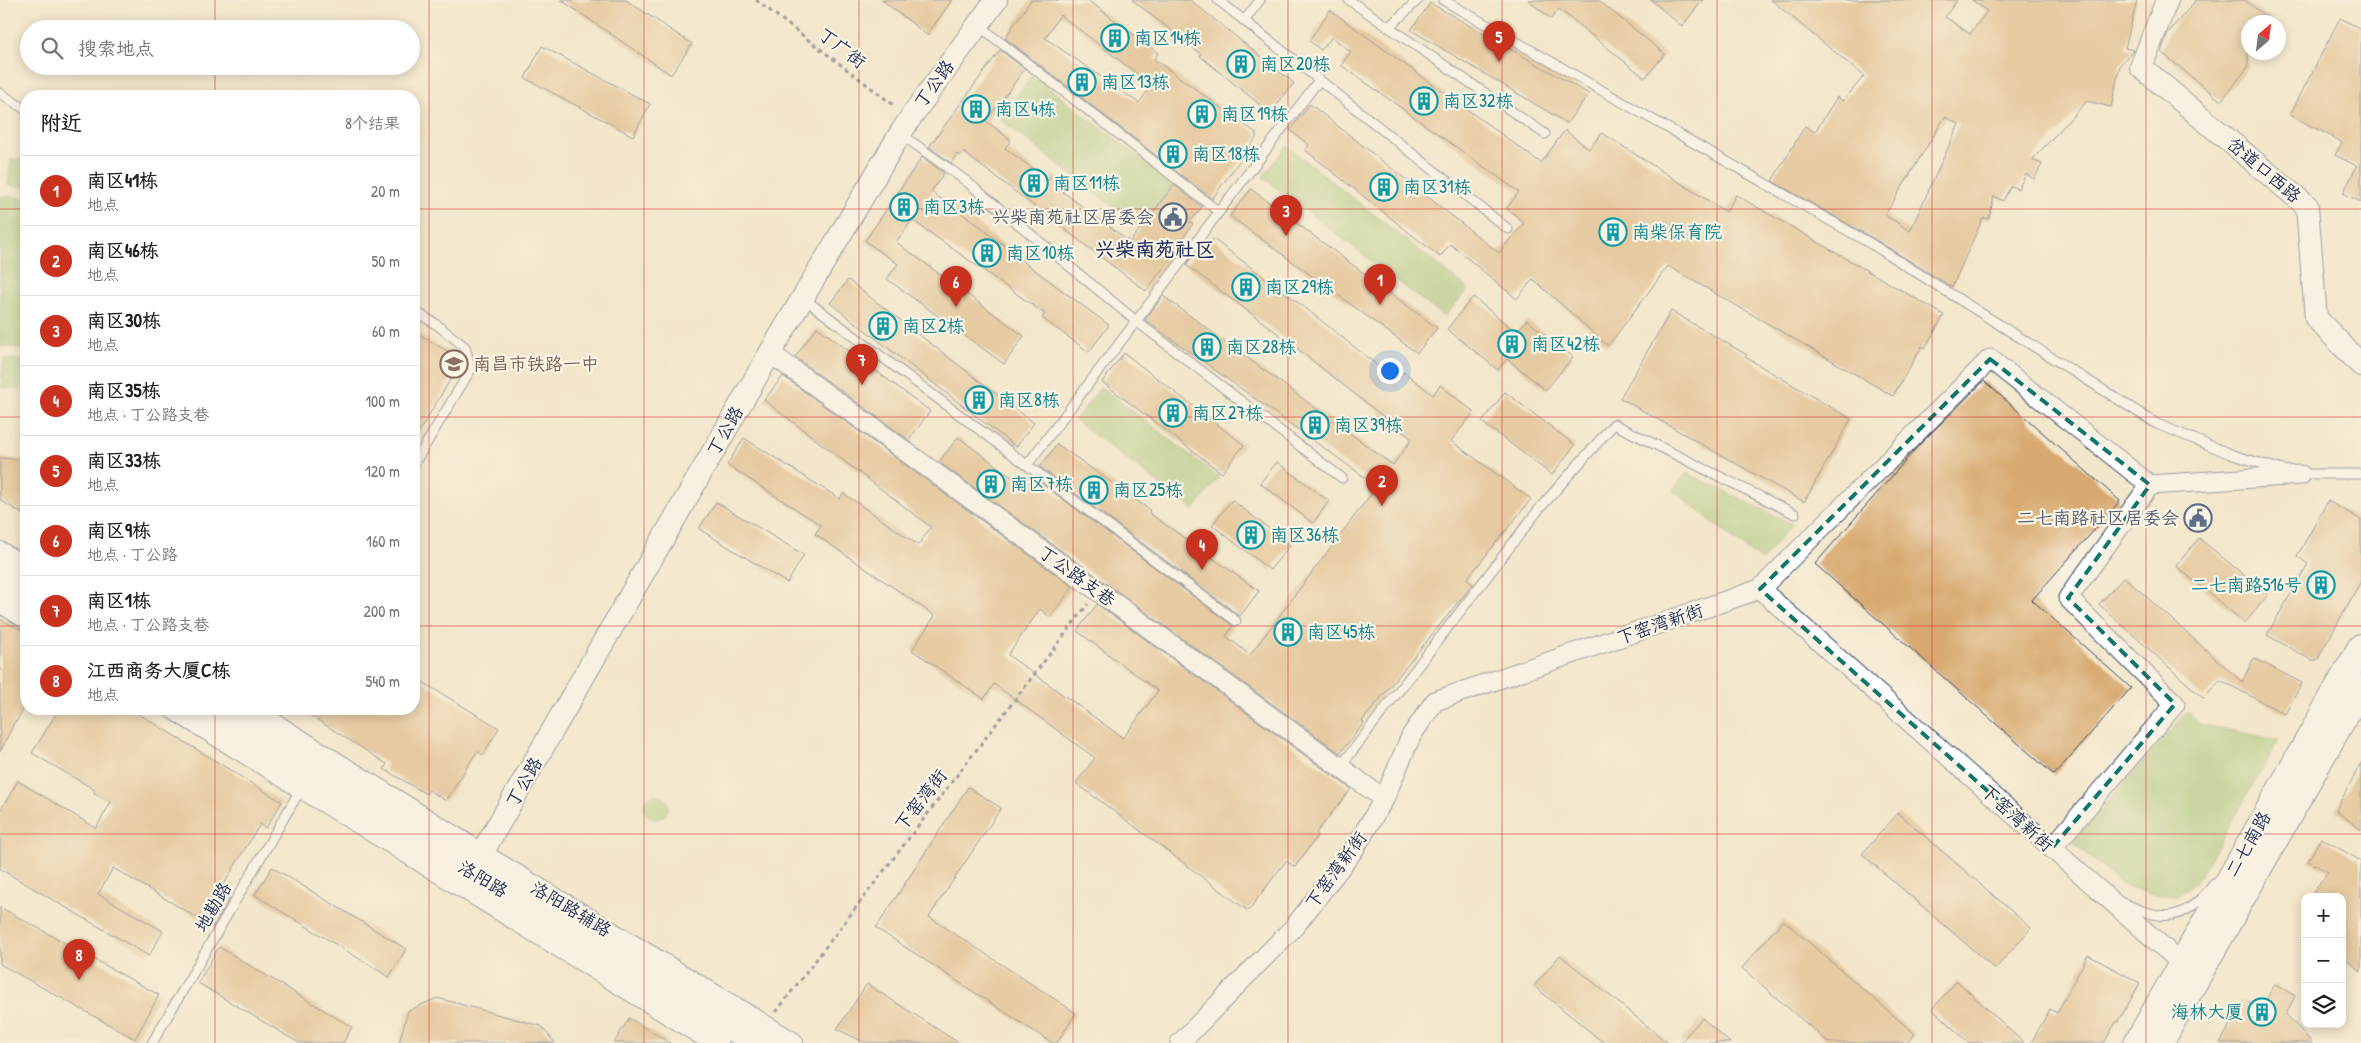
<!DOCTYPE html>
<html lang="zh">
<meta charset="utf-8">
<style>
body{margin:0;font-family:"Patrick Hand","LXGW WenKai TC",sans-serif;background:#f6f6f6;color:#202124}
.controls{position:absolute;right:15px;bottom:15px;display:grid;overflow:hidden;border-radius:10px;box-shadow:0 2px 12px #0003}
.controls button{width:45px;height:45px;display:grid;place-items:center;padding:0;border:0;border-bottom:1px solid #e0e0e0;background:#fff;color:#202124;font:25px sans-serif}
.compass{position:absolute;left:2241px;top:15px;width:45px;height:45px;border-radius:50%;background:#fff;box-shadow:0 2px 12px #0003;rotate:28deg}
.you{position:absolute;left:1389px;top:370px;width:18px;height:18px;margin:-12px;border:4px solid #fff;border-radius:50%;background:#1a73e8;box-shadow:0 0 0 8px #1a73e833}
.badge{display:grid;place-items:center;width:32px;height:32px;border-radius:50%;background:#c8321e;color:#fff;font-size:16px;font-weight:700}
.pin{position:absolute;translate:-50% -41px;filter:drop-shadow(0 1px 2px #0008)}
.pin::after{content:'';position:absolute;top:26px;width:18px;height:15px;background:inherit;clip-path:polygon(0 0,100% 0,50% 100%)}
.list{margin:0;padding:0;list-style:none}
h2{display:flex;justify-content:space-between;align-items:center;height:65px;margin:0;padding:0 20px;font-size:21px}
h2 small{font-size:16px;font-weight:400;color:#757577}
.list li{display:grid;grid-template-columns:32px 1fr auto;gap:15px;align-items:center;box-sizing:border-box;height:70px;padding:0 20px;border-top:1px solid #e0e0e0}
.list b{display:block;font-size:19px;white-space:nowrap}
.list p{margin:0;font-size:16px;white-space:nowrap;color:#757577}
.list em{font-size:16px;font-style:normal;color:#757577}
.icon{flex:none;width:28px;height:28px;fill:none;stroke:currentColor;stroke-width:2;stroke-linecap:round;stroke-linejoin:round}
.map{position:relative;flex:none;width:2361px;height:1043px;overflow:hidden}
.search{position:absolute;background:#fff;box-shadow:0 2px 12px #0003;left:20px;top:20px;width:400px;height:55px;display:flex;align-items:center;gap:12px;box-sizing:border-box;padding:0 18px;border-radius:28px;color:#757577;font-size:19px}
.panel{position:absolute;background:#fff;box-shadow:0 2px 12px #0003;left:20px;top:90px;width:400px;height:625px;border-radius:20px}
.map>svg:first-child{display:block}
.green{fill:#98c26f;stroke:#5a7866}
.building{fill:#d7a970;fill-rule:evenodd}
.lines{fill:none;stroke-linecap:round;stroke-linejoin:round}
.service-casing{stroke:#3b4a6e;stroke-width:11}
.minor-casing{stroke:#3b4a6e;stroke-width:21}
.tertiary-casing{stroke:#3b4a6e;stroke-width:24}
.secondary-casing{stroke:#3b4a6e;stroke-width:28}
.path{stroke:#3b4a6e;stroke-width:3;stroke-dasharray:4 4;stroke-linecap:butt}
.service{stroke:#fff;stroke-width:9}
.minor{stroke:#fff;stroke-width:19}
.tertiary{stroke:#fff;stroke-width:22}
.secondary{stroke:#fff;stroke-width:26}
.marked{fill:none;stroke:#0f766e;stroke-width:4;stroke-dasharray:10 6;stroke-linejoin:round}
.grid{fill:none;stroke:#d62828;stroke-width:1;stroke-opacity:0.55}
.labels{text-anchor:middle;stroke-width:4.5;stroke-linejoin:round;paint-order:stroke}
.culture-label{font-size:18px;fill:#0d838f;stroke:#fcf5e5;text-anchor:start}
.street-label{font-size:18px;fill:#1b2f5e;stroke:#fcf5e5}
.service-label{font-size:18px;fill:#4e5e75;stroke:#fcf5e5;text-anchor:end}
.education-label{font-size:18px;fill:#785e54;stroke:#fcf5e5;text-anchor:start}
.quarter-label{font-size:20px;font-weight:bold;fill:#1b2f5e;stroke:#fcf5e5}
</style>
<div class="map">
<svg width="2361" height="1043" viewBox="0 0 2361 1043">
<rect width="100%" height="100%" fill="#fcf5e5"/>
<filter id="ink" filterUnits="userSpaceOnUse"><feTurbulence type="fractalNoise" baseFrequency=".02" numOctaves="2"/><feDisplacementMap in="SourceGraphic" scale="10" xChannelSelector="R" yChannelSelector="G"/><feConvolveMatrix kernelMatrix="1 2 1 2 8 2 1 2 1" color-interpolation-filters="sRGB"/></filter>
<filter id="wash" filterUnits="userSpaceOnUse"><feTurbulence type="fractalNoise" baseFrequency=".0096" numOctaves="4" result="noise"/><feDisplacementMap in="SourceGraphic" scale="20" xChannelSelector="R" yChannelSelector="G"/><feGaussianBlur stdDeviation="1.12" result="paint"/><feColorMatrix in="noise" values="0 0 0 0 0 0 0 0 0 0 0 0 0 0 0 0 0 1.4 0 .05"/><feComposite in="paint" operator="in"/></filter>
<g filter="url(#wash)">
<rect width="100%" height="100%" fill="#f3e6ca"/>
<!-- green -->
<g class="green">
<polygon points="1032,75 1175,185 1141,228 1000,119"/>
<polygon points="1287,146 1468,289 1444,317 1263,177"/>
<polygon points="11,159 26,160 26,187 8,185"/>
<polygon points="0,196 26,198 26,349 0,346"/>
<polygon points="4,359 26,361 26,390 1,387"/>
<polygon points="1101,387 1219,477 1194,510 1075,420"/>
<polygon points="1687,473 1792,524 1761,561 1673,490"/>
<polygon points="2188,711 2199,724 2279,740 2201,875 2178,896 2150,894 2122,884 2072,842"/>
<circle cx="656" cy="807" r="12"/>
</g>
<g id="blocks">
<!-- building -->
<g class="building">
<polygon points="561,0 626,0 692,44 671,75"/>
<polygon points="882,0 952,0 927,35"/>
<path d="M1031,0H1088L1158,53L1154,59L1256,133V138L1212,199L1005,38ZM1060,15L1152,85L1139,103L1045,38Z"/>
<polygon points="1132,0 1190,0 1294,83 1270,113 1200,56 1201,54"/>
<polygon points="1528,0 1598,0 1665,54 1645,78 1559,9 1551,19"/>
<polygon points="1651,0 1703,0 1682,26"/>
<path d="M1771,0H1957L1945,17L1970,34L1987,11L1972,0H2137L2125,48L2133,50L2120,65L2111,107L2087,101L2032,160L2042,164L2034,179L2026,174L2018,189L2011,186L2003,201L1994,196L1989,219L1983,218L1952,287L1876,240L1772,181L1805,126L1815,132L1837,97L1843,101L1864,76ZM1945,117L1959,124L1910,231L1885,215Z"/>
<polygon points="2196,0 2245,0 2273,22 2248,22 2248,67 2221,101 2161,52 2168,33"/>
<polygon points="1430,3 1589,94 1567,123 1411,30"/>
<polygon points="1330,10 1541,163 1565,130 1589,149 1602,133 1726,212 1736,195 1944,315 1925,348 1922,346 1893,396 1668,266 1608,346 1533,279 1517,299 1450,244 1440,257 1305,150 1309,145 1290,130 1310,104 1499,253 1524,223 1507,208 1519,192 1341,65 1351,52 1332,37 1321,50 1309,41"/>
<polygon points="2340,18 2361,29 2361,202 2343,193 2357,166 2335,155 2342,142 2290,115"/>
<polygon points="542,46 650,104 633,136 525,78"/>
<polygon points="1000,50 1025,69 986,121 1011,140 1005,148 1048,180 1052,174 1068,186 1063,192 1130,242 1174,185 1202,207 1190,222 1193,224 1180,242 1185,246 1176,258 1173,255 1146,291 963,152 960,156 957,154 951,163 929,147"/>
<polygon points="922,157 944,173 931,192 987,231 986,232 1018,255 1017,257 1109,325 1089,352 1042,318 1045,314 912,220 896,242 1024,336 1004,364 887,279 898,264 865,241"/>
<polygon points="1251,189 1437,328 1417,353 1230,216"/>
<polygon points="1213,239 1304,307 1397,381 1404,372 1433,395 1440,385 1474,412 1451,441 1531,499 1467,579 1473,584 1362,721 1364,723 1340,753 939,462 958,437 1025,487 1033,477 1233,626 1226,636 1250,655 1377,486 1145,320 1163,296 1393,465 1412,439 1276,332 1186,265 1195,253 1200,256"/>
<polygon points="848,280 1034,423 1016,447 830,303"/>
<polygon points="1473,297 1516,332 1527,320 1573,357 1546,390 1507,359 1498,370 1447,329"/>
<polygon points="1671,311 1747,355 1745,357 1851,419 1804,502 1620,398"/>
<polygon points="817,327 930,411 909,440 795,357"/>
<polygon points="414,331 462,360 414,440"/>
<polygon points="1124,353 1244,445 1222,473 1102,382"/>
<polygon points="783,376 1073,587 1050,617 1040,609 1008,655 1123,738 1158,691 1077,631 1097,604 1351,789 1316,833 1318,835 1295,867 1286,861 1248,911 1076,783 1095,758 994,684 984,699 912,650 935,616 815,534 821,525 727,465 744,438 840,499 843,493 918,545 931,527 764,400"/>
<polygon points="1984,381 2120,501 2032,600 2131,688 2054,775 1815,564 1920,444"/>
<polygon points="1505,392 1575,445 1552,475 1482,422"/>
<polygon points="1057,444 1150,510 1149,513 1259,591 1240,616 1040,467"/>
<polygon points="0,458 26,460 26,516 0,500"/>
<polygon points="1277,462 1329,501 1313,523 1260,483"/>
<polygon points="1232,500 1290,545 1270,570 1212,525"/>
<polygon points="2328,501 2361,520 2361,581 2317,660 2311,660 2267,635 2308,564 2297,556"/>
<polygon points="716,502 804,555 787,583 699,529"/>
<polygon points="2199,538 2268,595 2245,623 2176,566"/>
<polygon points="2124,577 2242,682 2254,658 2302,683 2285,714 2220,680 2203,698 2099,604"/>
<polygon points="0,619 26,632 26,705 16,722 15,721 0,752"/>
<polygon points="414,677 499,728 483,755 477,751 446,801 429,790 426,794 384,769 387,764 300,709 414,709"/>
<polygon points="59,709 131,709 282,802 266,828 260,824 219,892 230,898 213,927 113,868 98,894 163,931 149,956 0,869 0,811 18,781 96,828 111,802 94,793 95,790 32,753"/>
<polygon points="2361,763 2361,830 2336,810"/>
<polygon points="968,787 1001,808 929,917 1076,1013 1057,1043 1052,1043 876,928"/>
<polygon points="1898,813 2031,928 1995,969 1862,854"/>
<polygon points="2321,838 2361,861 2361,972 2342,956 2342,897 2310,897 2328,872 2308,861"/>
<polygon points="272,867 406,949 389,977 255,895"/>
<polygon points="0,907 159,995 135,1039 0,964"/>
<polygon points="1783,920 1915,1034 1907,1043 1829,1043 1742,968"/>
<polygon points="219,947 352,1027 343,1043 299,1043 198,983"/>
<polygon points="1560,955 1668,1043 1604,1043 1534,986"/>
<polygon points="2088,955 2140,983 2118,1022 2116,1022 2104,1043 2031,1043 2050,1009 2057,1013"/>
<polygon points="1957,981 2024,1043 1969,1043 1932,1009"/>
<polygon points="867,984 959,1043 866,1043 837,1029"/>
<polygon points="2275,984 2295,996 2286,1014 2312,1043 2220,1043 2244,1000 2261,1009"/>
<polygon points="437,998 541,1026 555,1043 399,1043 408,1011"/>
<polygon points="629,1018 670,1043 614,1043"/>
<polygon points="1702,1018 1730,1043 1680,1043"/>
</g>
</g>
</g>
<g filter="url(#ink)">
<use href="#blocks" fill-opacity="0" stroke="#3b4a6e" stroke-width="1"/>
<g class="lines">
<!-- service casing -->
<g class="service-casing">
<g id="service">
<polyline points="1218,0 1508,229"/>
<polyline points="1349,0 1545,134"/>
<polyline points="1443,0 1873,245 2157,424 2233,455 2286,471"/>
<polyline points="1244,21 1260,0"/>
<polyline points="978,25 1219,212"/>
<polyline points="1389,27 1418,0"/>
<polyline points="0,93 26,110"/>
<polyline points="901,134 966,181 1136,321 1342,478"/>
<polyline points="803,298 1236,621"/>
<polyline points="414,311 436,324 465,347 471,369 414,464"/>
<polyline points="1027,465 1319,80"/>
<polyline points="2299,474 2361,474"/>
<polyline points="1340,767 1540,508 1614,424 1795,514"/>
<path d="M2124,903C2164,923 2185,921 2214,884"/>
<polyline points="152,1043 302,787"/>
</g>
</g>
<!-- minor casing -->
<g class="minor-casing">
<g id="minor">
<polyline points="770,353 1384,799"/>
<polyline points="1760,589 1990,359 2150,485 2301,475"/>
<polyline points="2052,848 2175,704 2068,598 2150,485"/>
<polyline points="1180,1043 1295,926 1353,851 1384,799 1411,736 1435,701 1760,589 2181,963"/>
</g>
</g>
<!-- tertiary casing -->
<g class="tertiary-casing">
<g id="tertiary">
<polyline points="2167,0 2141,67 2307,206 2316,318 2361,365"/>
<polyline points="0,553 26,569"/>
<polyline points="0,601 26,617"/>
<polyline points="175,709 717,1043"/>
<polyline points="249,709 482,855 792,1043"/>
<polyline points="471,872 770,353 900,134 913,114 996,0"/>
</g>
</g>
<!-- secondary casing -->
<g class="secondary-casing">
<g id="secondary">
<polyline points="0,576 26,592"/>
<polyline points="211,709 471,872 758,1043"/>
<polyline points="2137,1043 2361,647"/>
<polyline points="2160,1043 2361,687"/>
</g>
</g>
<!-- path -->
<g class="path">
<polyline points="756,0 895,106"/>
<polyline points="776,1012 1088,604"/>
</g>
<!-- service -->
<use href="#service" class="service"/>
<!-- minor -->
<use href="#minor" class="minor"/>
<!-- tertiary -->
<use href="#tertiary" class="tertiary"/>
<!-- secondary -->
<use href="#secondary" class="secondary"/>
</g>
</g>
<!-- marked area -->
<path d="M0 0H2361V1043H0ZM1990,359L2150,485L2068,598L2175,704L2052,848L1760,589Z" fill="#f3e6ca" fill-opacity=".55" fill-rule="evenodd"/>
<path class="marked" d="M1990,359L2150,485L2068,598L2175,704L2052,848L1760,589Z"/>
<!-- grid -->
<path class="grid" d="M215,0V29M429,0V1043M644,0V1043M859,0V1043M1073,0V1043M1288,0V1043M1502,0V1043M1717,0V1043M1932,0V1043M2146,0V1043M215,66V96M0,209H26M414,209H2361M0,417H26M414,417H2361M0,626H26M414,626H2361M215,709V1043M0,834H2361"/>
<!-- icons -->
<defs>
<g id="building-ring" transform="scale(1.4375)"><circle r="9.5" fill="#fcf5e5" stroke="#0f9aa8" stroke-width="1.5"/><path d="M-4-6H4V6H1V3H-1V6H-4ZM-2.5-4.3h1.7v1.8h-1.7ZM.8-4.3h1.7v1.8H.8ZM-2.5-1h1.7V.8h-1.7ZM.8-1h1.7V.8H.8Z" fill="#0f9aa8"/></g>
<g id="civic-ring" transform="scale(1.4375)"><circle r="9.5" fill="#fcf5e5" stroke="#5c6f8a" stroke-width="1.5"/><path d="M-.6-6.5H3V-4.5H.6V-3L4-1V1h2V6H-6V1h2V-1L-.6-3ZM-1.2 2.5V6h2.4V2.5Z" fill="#5c6f8a"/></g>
<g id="school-ring" transform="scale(1.4375)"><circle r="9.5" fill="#fcf5e5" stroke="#8d6e63" stroke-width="1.5"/><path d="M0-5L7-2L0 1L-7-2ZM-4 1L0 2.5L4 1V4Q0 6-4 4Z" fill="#8d6e63"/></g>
</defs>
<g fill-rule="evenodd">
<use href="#building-ring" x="1115" y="38"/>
<use href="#building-ring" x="1241" y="64"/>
<use href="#building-ring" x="1082" y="82"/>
<use href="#building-ring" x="1424" y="101"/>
<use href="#building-ring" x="976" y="109"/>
<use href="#building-ring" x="1202" y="114"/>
<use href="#building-ring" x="1173" y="154"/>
<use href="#building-ring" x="1034" y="183"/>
<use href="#building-ring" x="1384" y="187"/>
<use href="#building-ring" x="904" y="207"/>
<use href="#civic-ring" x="1173" y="217"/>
<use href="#building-ring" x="1613" y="232"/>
<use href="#building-ring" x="987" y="253"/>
<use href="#building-ring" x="1246" y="287"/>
<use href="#building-ring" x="883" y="326"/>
<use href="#building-ring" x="1512" y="344"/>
<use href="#building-ring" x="1207" y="347"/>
<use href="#school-ring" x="454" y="364"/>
<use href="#building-ring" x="979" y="400"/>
<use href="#building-ring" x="1173" y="413"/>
<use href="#building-ring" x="1315" y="425"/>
<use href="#building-ring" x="991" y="484"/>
<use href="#building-ring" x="1094" y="490"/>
<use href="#civic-ring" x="2198" y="518"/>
<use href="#building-ring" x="1251" y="535"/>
<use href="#building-ring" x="2321" y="585"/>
<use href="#building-ring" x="1288" y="632"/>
<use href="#building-ring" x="2262" y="1012"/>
</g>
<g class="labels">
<!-- culture labels -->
<g class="culture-label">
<text x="1134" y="44">南区14栋</text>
<text x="1260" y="70">南区20栋</text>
<text x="1101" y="88">南区13栋</text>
<text x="1443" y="107">南区32栋</text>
<text x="995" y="115">南区4栋</text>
<text x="1221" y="120">南区19栋</text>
<text x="1192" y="160">南区18栋</text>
<text x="1053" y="189">南区11栋</text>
<text x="1403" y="193">南区31栋</text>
<text x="923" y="213">南区3栋</text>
<text x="1632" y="238">南柴保育院</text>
<text x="1006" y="259">南区10栋</text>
<text x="1265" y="293">南区29栋</text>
<text x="902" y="332">南区2栋</text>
<text x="1531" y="350">南区42栋</text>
<text x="1226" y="353">南区28栋</text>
<text x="998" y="406">南区8栋</text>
<text x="1192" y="419">南区27栋</text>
<text x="1334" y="431">南区39栋</text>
<text x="1010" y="490">南区7栋</text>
<text x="1113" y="496">南区25栋</text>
<text x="1270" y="541">南区36栋</text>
<text x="2302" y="591" text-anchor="end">二七南路516号</text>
<text x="1307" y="638">南区45栋</text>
<text x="2243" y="1018" text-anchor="end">海林大厦</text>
</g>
<!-- street labels -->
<g class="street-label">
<text transform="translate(842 48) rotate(37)" y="6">丁广街</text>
<text transform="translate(934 84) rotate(-54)" y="6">丁公路</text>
<text transform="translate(2264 170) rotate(40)" y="6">岔道口西路</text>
<text transform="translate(725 431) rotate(-60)" y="6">丁公路</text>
<text transform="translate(1077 576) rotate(36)" y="6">丁公路支巷</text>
<text transform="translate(1660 624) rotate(-19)" y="6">下窑湾新街</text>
<text transform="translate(524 782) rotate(-60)" y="6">丁公路</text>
<text transform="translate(921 800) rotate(-52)" y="6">下窑湾街</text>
<text transform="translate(2017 818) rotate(42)" y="6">下窑湾新街</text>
<text transform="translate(2248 844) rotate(-60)" y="6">二七南路</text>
<text transform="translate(1336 870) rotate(-54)" y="6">下窑湾新街</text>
<text transform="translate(483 879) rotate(31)" y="6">洛阳路</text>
<text transform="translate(213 907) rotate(-60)" y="6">地勘路</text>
<text transform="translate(571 909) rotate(31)" y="6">洛阳路辅路</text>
</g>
<!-- service labels -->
<g class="service-label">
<text x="1154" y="223">兴柴南苑社区居委会</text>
<text x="2179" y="524">二七南路社区居委会</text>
</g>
<!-- education labels -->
<g class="education-label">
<text x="473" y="370">南昌市铁路一中</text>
</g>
<!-- quarter labels -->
<g class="quarter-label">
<text x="1155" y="256">兴柴南苑社区</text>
</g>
</g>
</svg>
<div class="controls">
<button>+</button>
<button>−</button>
<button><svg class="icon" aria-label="layers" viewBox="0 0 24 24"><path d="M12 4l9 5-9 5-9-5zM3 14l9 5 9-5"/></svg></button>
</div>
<svg class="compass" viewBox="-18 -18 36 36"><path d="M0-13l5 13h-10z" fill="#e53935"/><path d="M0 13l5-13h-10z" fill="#757577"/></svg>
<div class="you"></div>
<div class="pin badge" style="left:1380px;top:305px">1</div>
<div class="pin badge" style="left:1382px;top:506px">2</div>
<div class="pin badge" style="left:1286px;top:236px">3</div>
<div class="pin badge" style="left:1202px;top:570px">4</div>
<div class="pin badge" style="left:1499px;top:62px">5</div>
<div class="pin badge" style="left:956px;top:307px">6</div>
<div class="pin badge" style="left:862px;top:385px">7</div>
<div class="pin badge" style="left:79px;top:980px">8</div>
<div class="search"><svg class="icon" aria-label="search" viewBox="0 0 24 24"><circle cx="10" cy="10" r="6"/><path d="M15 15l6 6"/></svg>搜索地点</div>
<section class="panel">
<h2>附近<small>8个结果</small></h2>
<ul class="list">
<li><span class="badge">1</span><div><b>南区41栋</b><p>地点</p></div><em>20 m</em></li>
<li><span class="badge">2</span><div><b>南区46栋</b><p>地点</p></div><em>50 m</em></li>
<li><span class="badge">3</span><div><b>南区30栋</b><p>地点</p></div><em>60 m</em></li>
<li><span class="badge">4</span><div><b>南区35栋</b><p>地点 · 丁公路支巷</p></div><em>100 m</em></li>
<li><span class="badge">5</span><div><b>南区33栋</b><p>地点</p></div><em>120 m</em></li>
<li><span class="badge">6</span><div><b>南区9栋</b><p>地点 · 丁公路</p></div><em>160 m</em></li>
<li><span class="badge">7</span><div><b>南区1栋</b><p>地点 · 丁公路支巷</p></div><em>200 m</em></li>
<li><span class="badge">8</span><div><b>江西商务大厦C栋</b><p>地点</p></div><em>540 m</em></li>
</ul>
</section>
</div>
